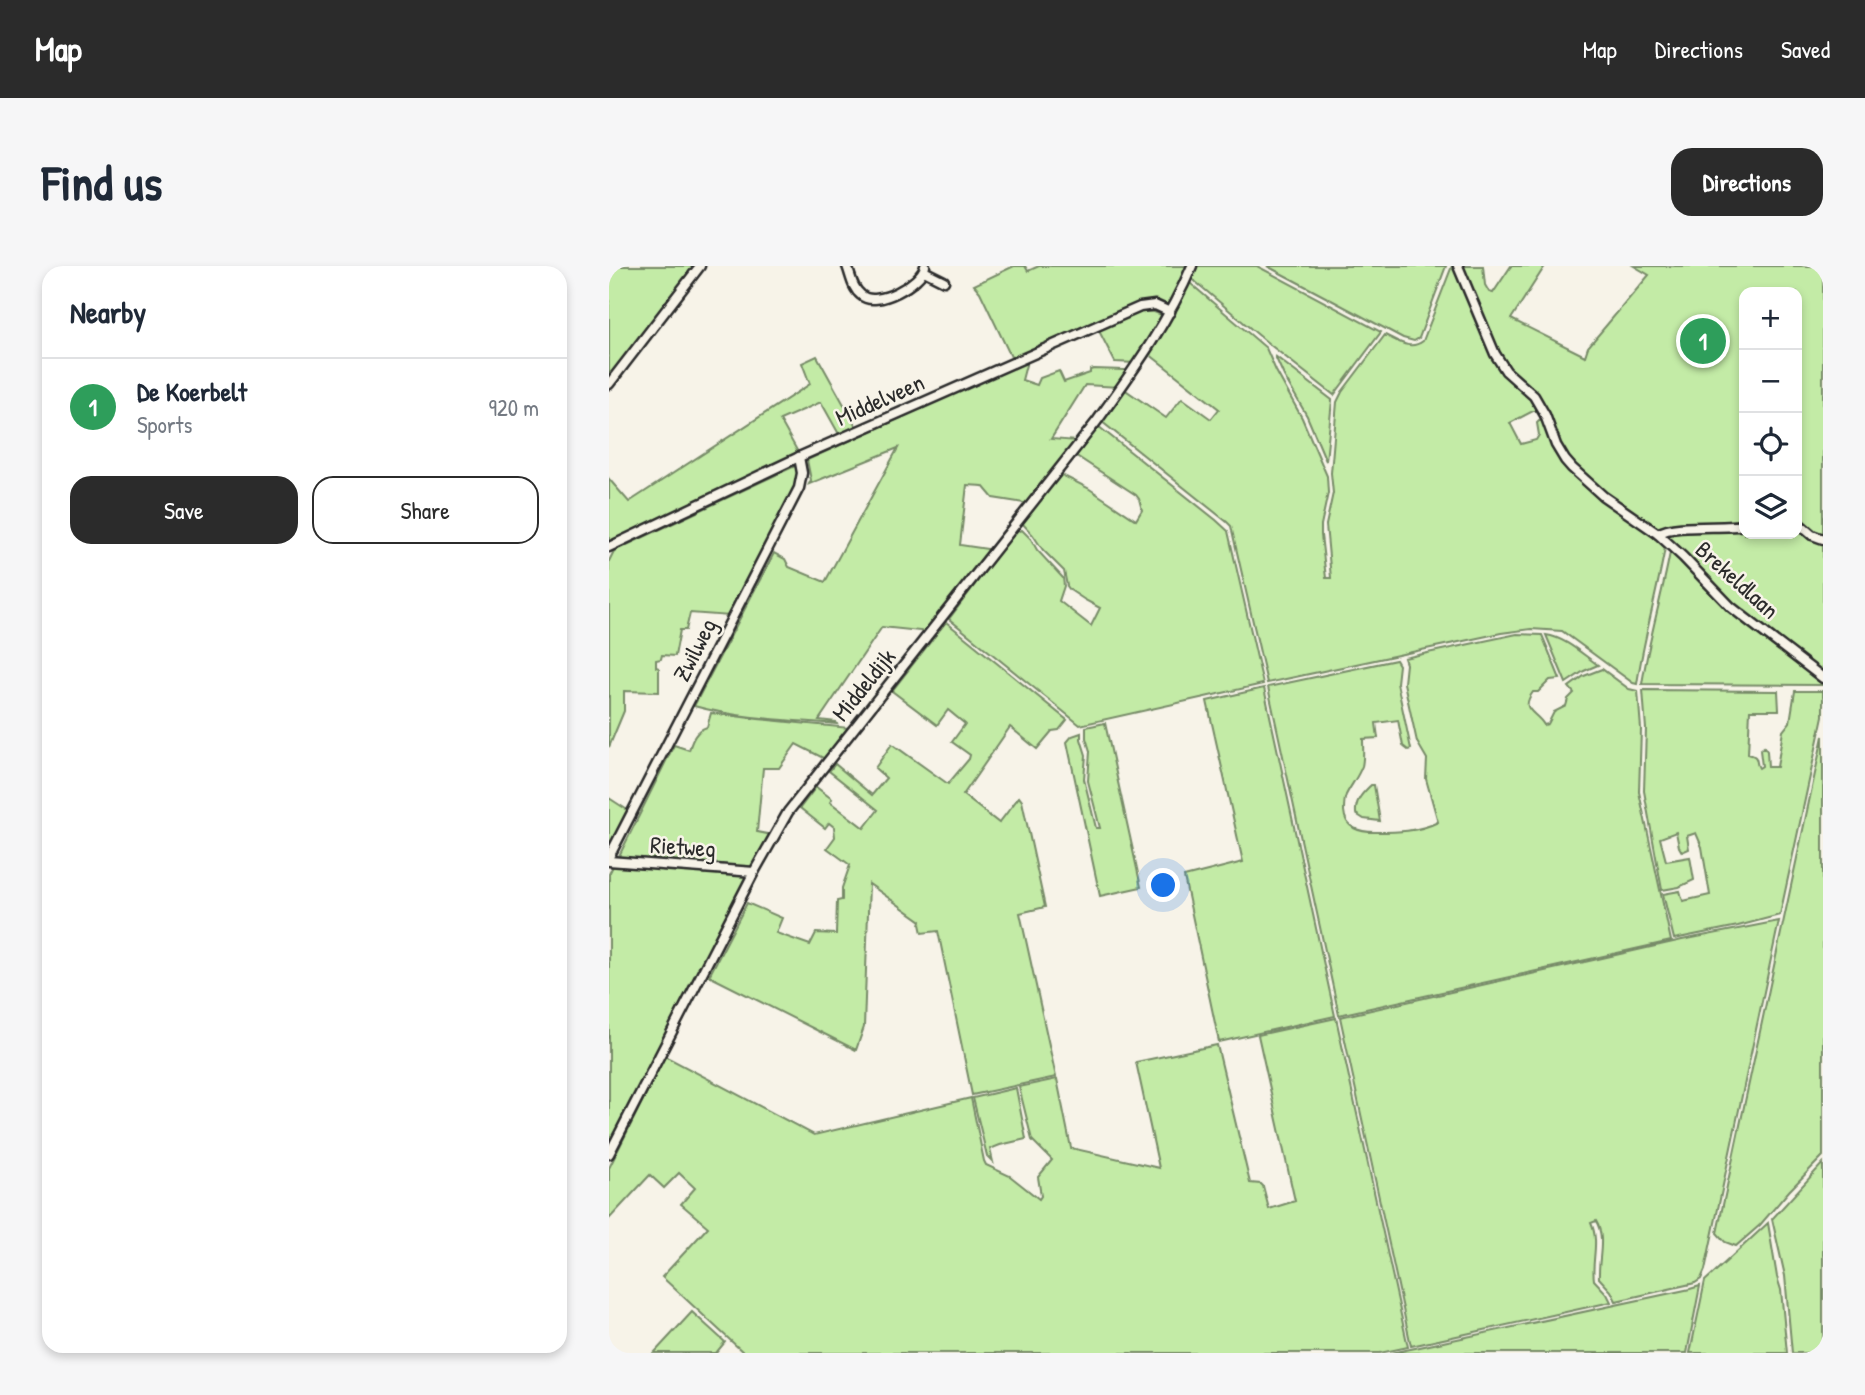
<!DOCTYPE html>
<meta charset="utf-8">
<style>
body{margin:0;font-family:"Patrick Hand",sans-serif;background:#f6f6f7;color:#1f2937}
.controls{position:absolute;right:21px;top:21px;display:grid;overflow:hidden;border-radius:14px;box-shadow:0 4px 10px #0003}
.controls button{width:63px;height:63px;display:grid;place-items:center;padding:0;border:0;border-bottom:2px solid #e0e1e3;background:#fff;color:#1f2937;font:35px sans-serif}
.you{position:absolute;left:555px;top:620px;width:24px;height:24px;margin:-18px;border:5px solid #fff;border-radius:50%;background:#1a73e8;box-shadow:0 0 0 10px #1a73e833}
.badge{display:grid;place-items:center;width:46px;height:46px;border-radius:50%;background:#2b2b2b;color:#fff;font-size:23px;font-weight:700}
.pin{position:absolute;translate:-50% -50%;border:4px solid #fff;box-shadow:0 2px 7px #0006}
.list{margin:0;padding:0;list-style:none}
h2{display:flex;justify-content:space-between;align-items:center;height:91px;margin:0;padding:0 28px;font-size:30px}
h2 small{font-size:23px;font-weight:400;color:#747a83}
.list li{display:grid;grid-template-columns:46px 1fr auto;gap:21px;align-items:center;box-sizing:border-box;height:98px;padding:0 28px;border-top:2px solid #e0e1e3}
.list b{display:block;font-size:26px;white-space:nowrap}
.list p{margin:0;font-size:23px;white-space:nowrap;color:#747a83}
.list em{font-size:23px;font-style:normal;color:#747a83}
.actions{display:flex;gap:14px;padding:21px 28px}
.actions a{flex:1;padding:16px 0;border:2px solid #2b2b2b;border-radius:21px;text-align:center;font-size:24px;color:#2b2b2b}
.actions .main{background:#2b2b2b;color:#fff}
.icon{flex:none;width:38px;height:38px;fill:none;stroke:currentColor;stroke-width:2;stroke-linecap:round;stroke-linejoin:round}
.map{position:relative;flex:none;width:1214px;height:1087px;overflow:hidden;border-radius:21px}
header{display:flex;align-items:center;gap:42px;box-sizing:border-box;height:98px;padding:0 35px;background:#2b2b2b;color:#fff}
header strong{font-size:33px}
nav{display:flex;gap:38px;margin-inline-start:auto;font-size:24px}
.intro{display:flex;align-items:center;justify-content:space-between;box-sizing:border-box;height:168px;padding:0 42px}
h1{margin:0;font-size:49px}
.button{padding:18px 32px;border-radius:21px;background:#2b2b2b;color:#fff;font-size:24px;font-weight:700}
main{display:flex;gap:42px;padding:0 42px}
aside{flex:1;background:#fff;border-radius:21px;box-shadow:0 4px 10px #0003}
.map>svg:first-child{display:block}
.green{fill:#c3eba6;stroke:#778b68;stroke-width:2}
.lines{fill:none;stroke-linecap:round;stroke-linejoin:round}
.minor-casing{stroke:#2b2b2b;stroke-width:13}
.minor{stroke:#f7f3e8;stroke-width:8}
.labels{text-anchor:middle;stroke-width:5;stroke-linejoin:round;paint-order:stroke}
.street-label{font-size:24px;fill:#2b2b2b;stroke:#f7f3e8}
</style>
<header>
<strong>Map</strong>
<nav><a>Map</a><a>Directions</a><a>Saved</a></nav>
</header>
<div class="intro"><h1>Find us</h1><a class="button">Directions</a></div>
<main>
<aside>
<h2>Nearby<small></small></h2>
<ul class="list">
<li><span class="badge" style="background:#2e9e5b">1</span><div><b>De Koerbelt</b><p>Sports</p></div><em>920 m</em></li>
</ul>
<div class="actions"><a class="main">Save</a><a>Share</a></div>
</aside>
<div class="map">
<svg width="1214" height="1087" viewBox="0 0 1214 1087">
<rect width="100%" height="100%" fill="#f7f3e8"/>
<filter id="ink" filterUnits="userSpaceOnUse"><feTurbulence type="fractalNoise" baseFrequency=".0143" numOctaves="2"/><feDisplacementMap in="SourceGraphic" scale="14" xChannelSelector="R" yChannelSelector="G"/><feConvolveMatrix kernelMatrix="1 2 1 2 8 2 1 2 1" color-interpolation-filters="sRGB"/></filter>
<g filter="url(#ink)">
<!-- green -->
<g class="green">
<polygon points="0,0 89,0 0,118"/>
<polygon points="405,0 416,0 419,5 430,0 581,0 561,41 537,36 530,37 403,93 371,26 365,19"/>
<polygon points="586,0 648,0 772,66 725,129 660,78 582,12"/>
<polygon points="658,0 837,0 810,72 805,75 794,72"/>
<path d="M843,0H846L880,81L917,125L931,145H924L901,157L912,178L927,174L930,169L928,157L930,155H936L960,201L1057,276C1049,324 1035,370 1028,418L1024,417L953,365L922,363L892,367L658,417L622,260L618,256L492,155L515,123L557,152L573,132L602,153L610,143L540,88L581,17L657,82L667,105L693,152L718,210L719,227L712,259V269L717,312H722L717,259L724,227L722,207L728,136L733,126L776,69C789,75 801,85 814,75Z"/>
<polygon points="852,0 874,0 876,19 880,26 884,27 902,0 936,0 902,53 976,90 979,81 1040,9 1025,0 1214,0 1214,271 1202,266 1188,253 1188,26 1135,26 1135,257 1052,264 1046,261 994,227 970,206 954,185 938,148 892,94"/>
<polygon points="530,45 545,46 553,49 554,52 527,97 506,96 489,63"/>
<polygon points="208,90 248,162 231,170 212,136 171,154 190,188 0,277 0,213 20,236 201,118 193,97"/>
<polygon points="666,90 723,134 717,195 698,150 675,110"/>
<path d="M418,95L413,114L428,119L431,112L450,105L455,116L481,107V104L485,103L515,104L521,106L510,121L476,119L442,173L469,175L421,238L384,232L374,220L358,219L351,279L385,284L320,366L273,361L210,454L227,456L228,458C180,454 131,453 85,440L165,287L176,293L180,301L216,316L289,182L200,218L202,214L198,194Z"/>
<polygon points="489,160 607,254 619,265 654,418 471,459 340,353 408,263 411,265 413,264 422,273 428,284 454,312 455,320 450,335 482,360 491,342 476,334 461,324 458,320 455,305 434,284 424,269 413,257 451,208 479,222 527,254 533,244 530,233 527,229 466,189"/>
<polygon points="188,199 191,212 121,350 81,347 77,364 71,364 66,390 53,389 52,393 47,394 47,401 50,402 50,426 15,425 15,445 0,481 0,295 5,285"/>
<polygon points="1188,258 1214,276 1214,409 1130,346 1053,268 1135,261 1135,268 1188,268"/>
<path d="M1062,281L1114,337L1214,414V419L1033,418C1040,372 1054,327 1062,281Z"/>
<polygon points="337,356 458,454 450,464 443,465 428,483 401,461 354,529 390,557 410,531 413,535 436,641 411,647 447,811 363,829 329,665 313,667 311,658 312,655 260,618 255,761 247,784 100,710 138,637 173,652 167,667 201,679 207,667 227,668 228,635 233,634 233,622 241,599 218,582 226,571 225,561 220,557 216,562 191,542 207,521 223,533 221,536 255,562 269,544 220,505 226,498 263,529 277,512 266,502 283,478 339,518 360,493 361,489 343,476 356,458 339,444 328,459 283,425"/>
<path d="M908,368L933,369L951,413L941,414L929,426H924C910,445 927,445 935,459L939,458L945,446L957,440L959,433L965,427L960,421L975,410L993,403L1020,423L1029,425L1032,463L1030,526L1062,675L730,749L659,421L787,394L790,399L788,417L802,483L799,484L794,480L789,454L767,457L769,472L754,473C754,482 755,492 753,500C749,511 742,519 737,529C735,534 735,539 735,545C736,563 751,566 766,566C788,566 809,566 829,556L817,513L818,493L808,476L795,417L797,398L795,392Z"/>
<path d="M937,369C957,372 973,388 989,399L975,405L957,417Z"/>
<polygon points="655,422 726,750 610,776 575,611 634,596 598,435"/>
<path d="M1034,424L1169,425L1170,444H1141L1139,488C1152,491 1145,495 1150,502L1153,500L1151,484L1155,481L1158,485L1159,501H1168L1174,465L1181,456L1186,425H1214V450L1171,649L1129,660L1065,673L1054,628L1071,625L1074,635L1101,629L1093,581L1087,567L1078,570L1080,583L1073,586L1070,581L1067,566L1051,572L1057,595L1081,591L1085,614L1070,621L1053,624L1035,525L1037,463Z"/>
<path d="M102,447L149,453L241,462L218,494L187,478L170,502H154L148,566L163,569L142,604L8,594L65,479L80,484C83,474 87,464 98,461Z"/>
<polygon points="496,457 532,621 491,630 458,476 463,470 472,467 472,473 477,489 475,513 487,562 491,562 479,515 481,485 477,472 477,461"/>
<polygon points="1214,470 1214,890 1180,925 1151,959 1127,980 1116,976 1108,967"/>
<path d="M762,519H765L771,555L755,553L747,548C746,534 753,528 762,519Z"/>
<polygon points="0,532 20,545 0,584"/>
<polygon points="4,600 137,609 137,613 108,675 0,881 0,608"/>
<path d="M1170,655L1096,1004L1092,1013L1086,1017L1007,1035L1002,1025L990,1012C989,992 997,972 987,955L982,957C991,976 982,995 985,1014L998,1028L1002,1036L802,1080L731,751L1073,674Z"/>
<polygon points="727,752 799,1081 771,1087 135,1087 53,1011 99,961 72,938 86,922 70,907 55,922 41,909 0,953 0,902 56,790 205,869 362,832 375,895 377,899 401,910 430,933 432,930 429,911 443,894 423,874 410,821 448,813 462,882 550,902 527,796 608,779 641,917 652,918 654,920 660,943 686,935 649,769"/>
<polygon points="407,822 417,873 391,879 381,883 384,896 378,890 364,832"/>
<polygon points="1214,897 1214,1087 1183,1087 1176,1010 1163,953"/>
<polygon points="1159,957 1168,1011 1172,1024 1178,1087 1081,1087 1096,1015"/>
<polygon points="1091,1020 1078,1087 783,1087 1081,1023"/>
<polygon points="83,1046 116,1076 107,1087 45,1087"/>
</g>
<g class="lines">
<!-- minor casing -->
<g class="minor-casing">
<g id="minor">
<path d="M238,0C242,10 243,22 252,29C267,43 313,17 316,0"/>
<polyline points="849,0 886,88 897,105 925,130 936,149 947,179 956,194 963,202 994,230 1049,268 1074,291 1122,341 1214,412"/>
<polyline points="315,5 335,15"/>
<polyline points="0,118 91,0"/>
<polyline points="1188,256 1203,269 1214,273"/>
<path d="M1049,268C1065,257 1114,263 1135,259"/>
<polyline points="0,281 190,191 531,41 546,39 561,46"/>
<polyline points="0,591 190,222 193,207 190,191"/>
<polyline points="0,595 145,606"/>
<path d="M0,888L145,606L179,546L488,155C523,106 559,57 583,0"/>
</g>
</g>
<!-- minor -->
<use href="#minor" class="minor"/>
</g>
</g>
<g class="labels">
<!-- street labels -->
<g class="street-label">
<text transform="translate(271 134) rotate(-24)" y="8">Middelveen</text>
<text transform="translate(1128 314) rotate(42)" y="8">Brekeldlaan</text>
<text transform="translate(86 384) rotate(-63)" y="8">Zwilweg</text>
<text transform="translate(255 419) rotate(-51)" y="8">Middeldijk</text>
<text transform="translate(74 581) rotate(4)" y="8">Rietweg</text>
</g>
</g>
</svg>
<div class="controls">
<button>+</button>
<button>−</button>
<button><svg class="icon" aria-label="locate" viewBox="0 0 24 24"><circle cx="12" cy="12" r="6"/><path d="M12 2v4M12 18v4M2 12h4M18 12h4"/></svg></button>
<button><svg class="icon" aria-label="layers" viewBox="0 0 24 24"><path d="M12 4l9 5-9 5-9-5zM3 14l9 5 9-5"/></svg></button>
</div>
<div class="you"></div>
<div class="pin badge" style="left:1094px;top:75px;background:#2e9e5b">1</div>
</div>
</main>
